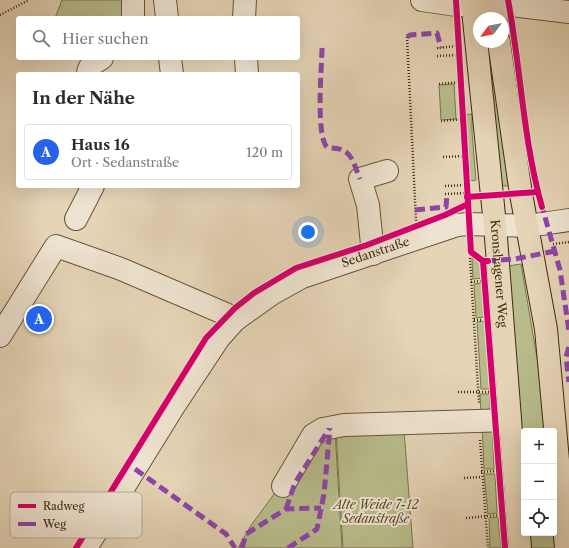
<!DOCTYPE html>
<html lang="de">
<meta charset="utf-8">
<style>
body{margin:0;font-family:"Libre Caslon Text",serif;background:#f2f2f3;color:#2b2b33}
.controls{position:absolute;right:12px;bottom:12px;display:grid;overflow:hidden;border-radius:4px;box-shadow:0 4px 16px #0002}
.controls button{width:36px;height:36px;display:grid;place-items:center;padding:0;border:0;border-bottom:1px solid #e1e1e2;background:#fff;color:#2b2b33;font:20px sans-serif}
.compass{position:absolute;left:473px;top:12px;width:36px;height:36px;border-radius:50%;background:#fff;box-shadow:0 4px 16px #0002;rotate:238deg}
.you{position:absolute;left:308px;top:232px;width:14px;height:14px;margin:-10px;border:3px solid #fff;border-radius:50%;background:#1a73e8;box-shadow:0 0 0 6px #1a73e833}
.badge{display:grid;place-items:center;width:26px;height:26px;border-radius:50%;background:#2563eb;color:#fff;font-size:13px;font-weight:700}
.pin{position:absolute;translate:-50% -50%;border:2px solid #fff;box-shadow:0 1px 4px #0006}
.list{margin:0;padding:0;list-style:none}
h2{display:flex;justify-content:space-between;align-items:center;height:52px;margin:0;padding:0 16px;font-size:17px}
h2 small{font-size:13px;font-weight:400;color:#7c7c81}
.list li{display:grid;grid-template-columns:26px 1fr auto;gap:12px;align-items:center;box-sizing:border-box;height:56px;margin:0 8px 8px;padding:0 8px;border:1px solid #e1e1e2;border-radius:4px}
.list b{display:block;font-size:15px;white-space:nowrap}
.list p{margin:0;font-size:13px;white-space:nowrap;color:#7c7c81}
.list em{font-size:13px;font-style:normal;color:#7c7c81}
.icon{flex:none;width:22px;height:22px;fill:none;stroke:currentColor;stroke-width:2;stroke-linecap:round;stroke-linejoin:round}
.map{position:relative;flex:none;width:569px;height:548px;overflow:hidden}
.search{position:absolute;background:#fff;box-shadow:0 4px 16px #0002;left:16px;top:16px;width:284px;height:44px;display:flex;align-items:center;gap:10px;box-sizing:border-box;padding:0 14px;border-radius:4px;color:#7c7c81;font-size:15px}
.panel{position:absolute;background:#fff;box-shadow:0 4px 16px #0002;left:16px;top:72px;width:284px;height:116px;border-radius:4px}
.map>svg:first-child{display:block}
.green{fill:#b8bc8c;stroke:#7c744e}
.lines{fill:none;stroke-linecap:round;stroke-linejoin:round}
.minor-casing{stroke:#68553a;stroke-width:24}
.major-casing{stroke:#3f2b11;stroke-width:24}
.path{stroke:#3f2b11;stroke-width:2.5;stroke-dasharray:1 2;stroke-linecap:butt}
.minor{stroke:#eee3d0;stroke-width:22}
.major{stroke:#e5d4b6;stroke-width:22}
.quiet{stroke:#8e44ad;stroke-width:5;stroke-dasharray:10 5;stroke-linecap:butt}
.cycleway-casing{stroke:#eee3d0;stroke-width:8}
.cycleway{stroke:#d6006c;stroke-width:6}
.labels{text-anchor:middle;stroke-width:4;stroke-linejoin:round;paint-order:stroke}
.street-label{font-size:12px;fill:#3f2b11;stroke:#eee3d0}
.park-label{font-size:12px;font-style:italic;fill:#57482a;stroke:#eee3d0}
.key{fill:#eee3d0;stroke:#baac97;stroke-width:1}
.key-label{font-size:11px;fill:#3f2b11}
</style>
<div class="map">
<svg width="569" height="548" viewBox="0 0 569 548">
<rect width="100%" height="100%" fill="#e5d4b6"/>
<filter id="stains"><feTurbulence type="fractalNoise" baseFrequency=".005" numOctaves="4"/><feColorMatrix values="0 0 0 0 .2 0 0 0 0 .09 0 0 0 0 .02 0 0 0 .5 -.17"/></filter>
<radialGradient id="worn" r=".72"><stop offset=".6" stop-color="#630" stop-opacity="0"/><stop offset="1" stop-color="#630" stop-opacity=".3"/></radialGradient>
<!-- green -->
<g class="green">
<polygon points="62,0 123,0 123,13 121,18 55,18"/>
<polygon points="482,42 491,42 513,186 500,186"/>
<polygon points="454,84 456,119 441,120 439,85"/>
<polygon points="472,114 472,132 476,180 469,181 465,115"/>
<polygon points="472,258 482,262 482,278 473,279"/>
<polygon points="521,264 544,399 547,431 524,431 524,499 508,266"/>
<polygon points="482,283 485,317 476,318 474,284"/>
<polygon points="485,321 491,389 481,389 477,322"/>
<polygon points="480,394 490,394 490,415 481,415"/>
<polygon points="492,422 494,469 484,469 482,423"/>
<polygon points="404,430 413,548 343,548 336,432"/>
<polygon points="335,431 342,548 238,548 250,527 315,438"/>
<polygon points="484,474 495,474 497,513 488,514"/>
<polygon points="498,517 501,548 490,548 489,518"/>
<polygon points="528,533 554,533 556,548 530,548"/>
</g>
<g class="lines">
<!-- minor casing -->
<g class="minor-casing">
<g id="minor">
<polyline points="133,0 133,18"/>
<polyline points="165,0 167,18"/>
<polyline points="422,0 456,5 472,5"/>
<polyline points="494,3 569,12"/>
<polyline points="244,18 245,0"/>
<polyline points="170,58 172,74"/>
<polyline points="246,58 247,74"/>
<path d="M88,74C88,65 96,62 102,58"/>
<polyline points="76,219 93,186"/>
<polyline points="373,254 368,205 360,179 387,171"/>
<polyline points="0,336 56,246 121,269 228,315 235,320"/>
<polyline points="283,486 313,435 323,429 344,425 510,420"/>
<path id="s1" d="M86,548L174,406L219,338L235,320L273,293L302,277L457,225L469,224L528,226L569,220"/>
</g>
</g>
<!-- major casing -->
<g class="major-casing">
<g id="major">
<path id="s2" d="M472,0L495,225L520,548"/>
<polyline points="493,0 496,18"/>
<polyline points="499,42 521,194 546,329 566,548"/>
</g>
</g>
<!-- path -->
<g class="path">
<polyline points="0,15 29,0"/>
<polyline points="407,37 416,221"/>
<polyline points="437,48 458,46"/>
<polyline points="437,56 459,55"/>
<polyline points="439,84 461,82"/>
<polyline points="441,121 463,119"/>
<polyline points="443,157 465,156"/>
<polyline points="445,186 467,185"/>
<polyline points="445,194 467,193"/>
<polyline points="553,244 569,242"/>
<polyline points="471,252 470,259 479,403"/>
<polyline points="471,282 481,281"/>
<polyline points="474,320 483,320"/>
<polyline points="458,392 490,392"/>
<polyline points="480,440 488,548"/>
<polyline points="481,472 496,471"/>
<polyline points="464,478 482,477"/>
<polyline points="466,518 500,515"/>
</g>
<!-- minor -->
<use href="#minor" class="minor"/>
<!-- major -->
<use href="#major" class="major"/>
<!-- quiet -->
<g class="quiet">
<polyline points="407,37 410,35 437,33 441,48"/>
<path d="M322,48C322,65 315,139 328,148C352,147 352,160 360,179"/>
<polyline points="541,203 560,270 569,331"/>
<polyline points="415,210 446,207 447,194"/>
<polyline points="486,261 515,259 555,251"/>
<polyline points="569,347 566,357 569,382"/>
<polyline points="135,469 226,534 235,548"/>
<polyline points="286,509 295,483 329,429"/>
<polyline points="242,548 246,534 286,509 321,508"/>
<polyline points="288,548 317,529 324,494 330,428"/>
</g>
<!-- cycleway casing -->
<g class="cycleway-casing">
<g id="cycleway">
<polyline points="456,0 471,252 483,261 488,261"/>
<path d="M508,0C521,69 523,140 542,207"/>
<polyline points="467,197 538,192"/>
<polyline points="483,261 505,548"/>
<polyline points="76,548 206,338 235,308 254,293 296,268 367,245 445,215 468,204"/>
</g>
</g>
<!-- cycleway -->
<use href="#cycleway" class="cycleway"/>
</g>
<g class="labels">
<!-- street labels -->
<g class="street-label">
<text dy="4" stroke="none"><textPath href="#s1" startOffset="430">Sedanstraße</textPath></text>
<text dy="4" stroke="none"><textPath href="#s2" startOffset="275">Kronshagener Weg</textPath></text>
</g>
<!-- park labels -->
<g class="park-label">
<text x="376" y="509">Alte Weide 7-12<tspan x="376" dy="14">Sedanstraße</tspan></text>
</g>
</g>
<!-- legend -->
<rect x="10" y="492" width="132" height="46" rx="6" class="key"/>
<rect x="18" y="504" width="18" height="4" fill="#d6006c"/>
<rect x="18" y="522" width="18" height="4" fill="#8e44ad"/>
<g class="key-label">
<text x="43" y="510">Radweg</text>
<text x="43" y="528">Weg</text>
</g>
<rect width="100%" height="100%" filter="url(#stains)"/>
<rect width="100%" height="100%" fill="url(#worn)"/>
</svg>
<div class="controls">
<button>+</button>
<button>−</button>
<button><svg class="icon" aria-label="locate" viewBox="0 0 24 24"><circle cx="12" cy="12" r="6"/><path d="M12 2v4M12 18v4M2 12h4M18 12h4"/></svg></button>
</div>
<svg class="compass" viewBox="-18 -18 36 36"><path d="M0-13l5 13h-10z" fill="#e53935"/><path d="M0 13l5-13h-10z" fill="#7c7c81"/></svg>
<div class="you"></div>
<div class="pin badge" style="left:39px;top:319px">A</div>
<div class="search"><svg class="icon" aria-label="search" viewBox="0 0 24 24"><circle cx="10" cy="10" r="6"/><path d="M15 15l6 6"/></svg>Hier suchen</div>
<section class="panel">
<h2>In der Nähe<small></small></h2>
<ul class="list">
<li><span class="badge">A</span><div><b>Haus 16</b><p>Ort · Sedanstraße</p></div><em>120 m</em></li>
</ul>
</section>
</div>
